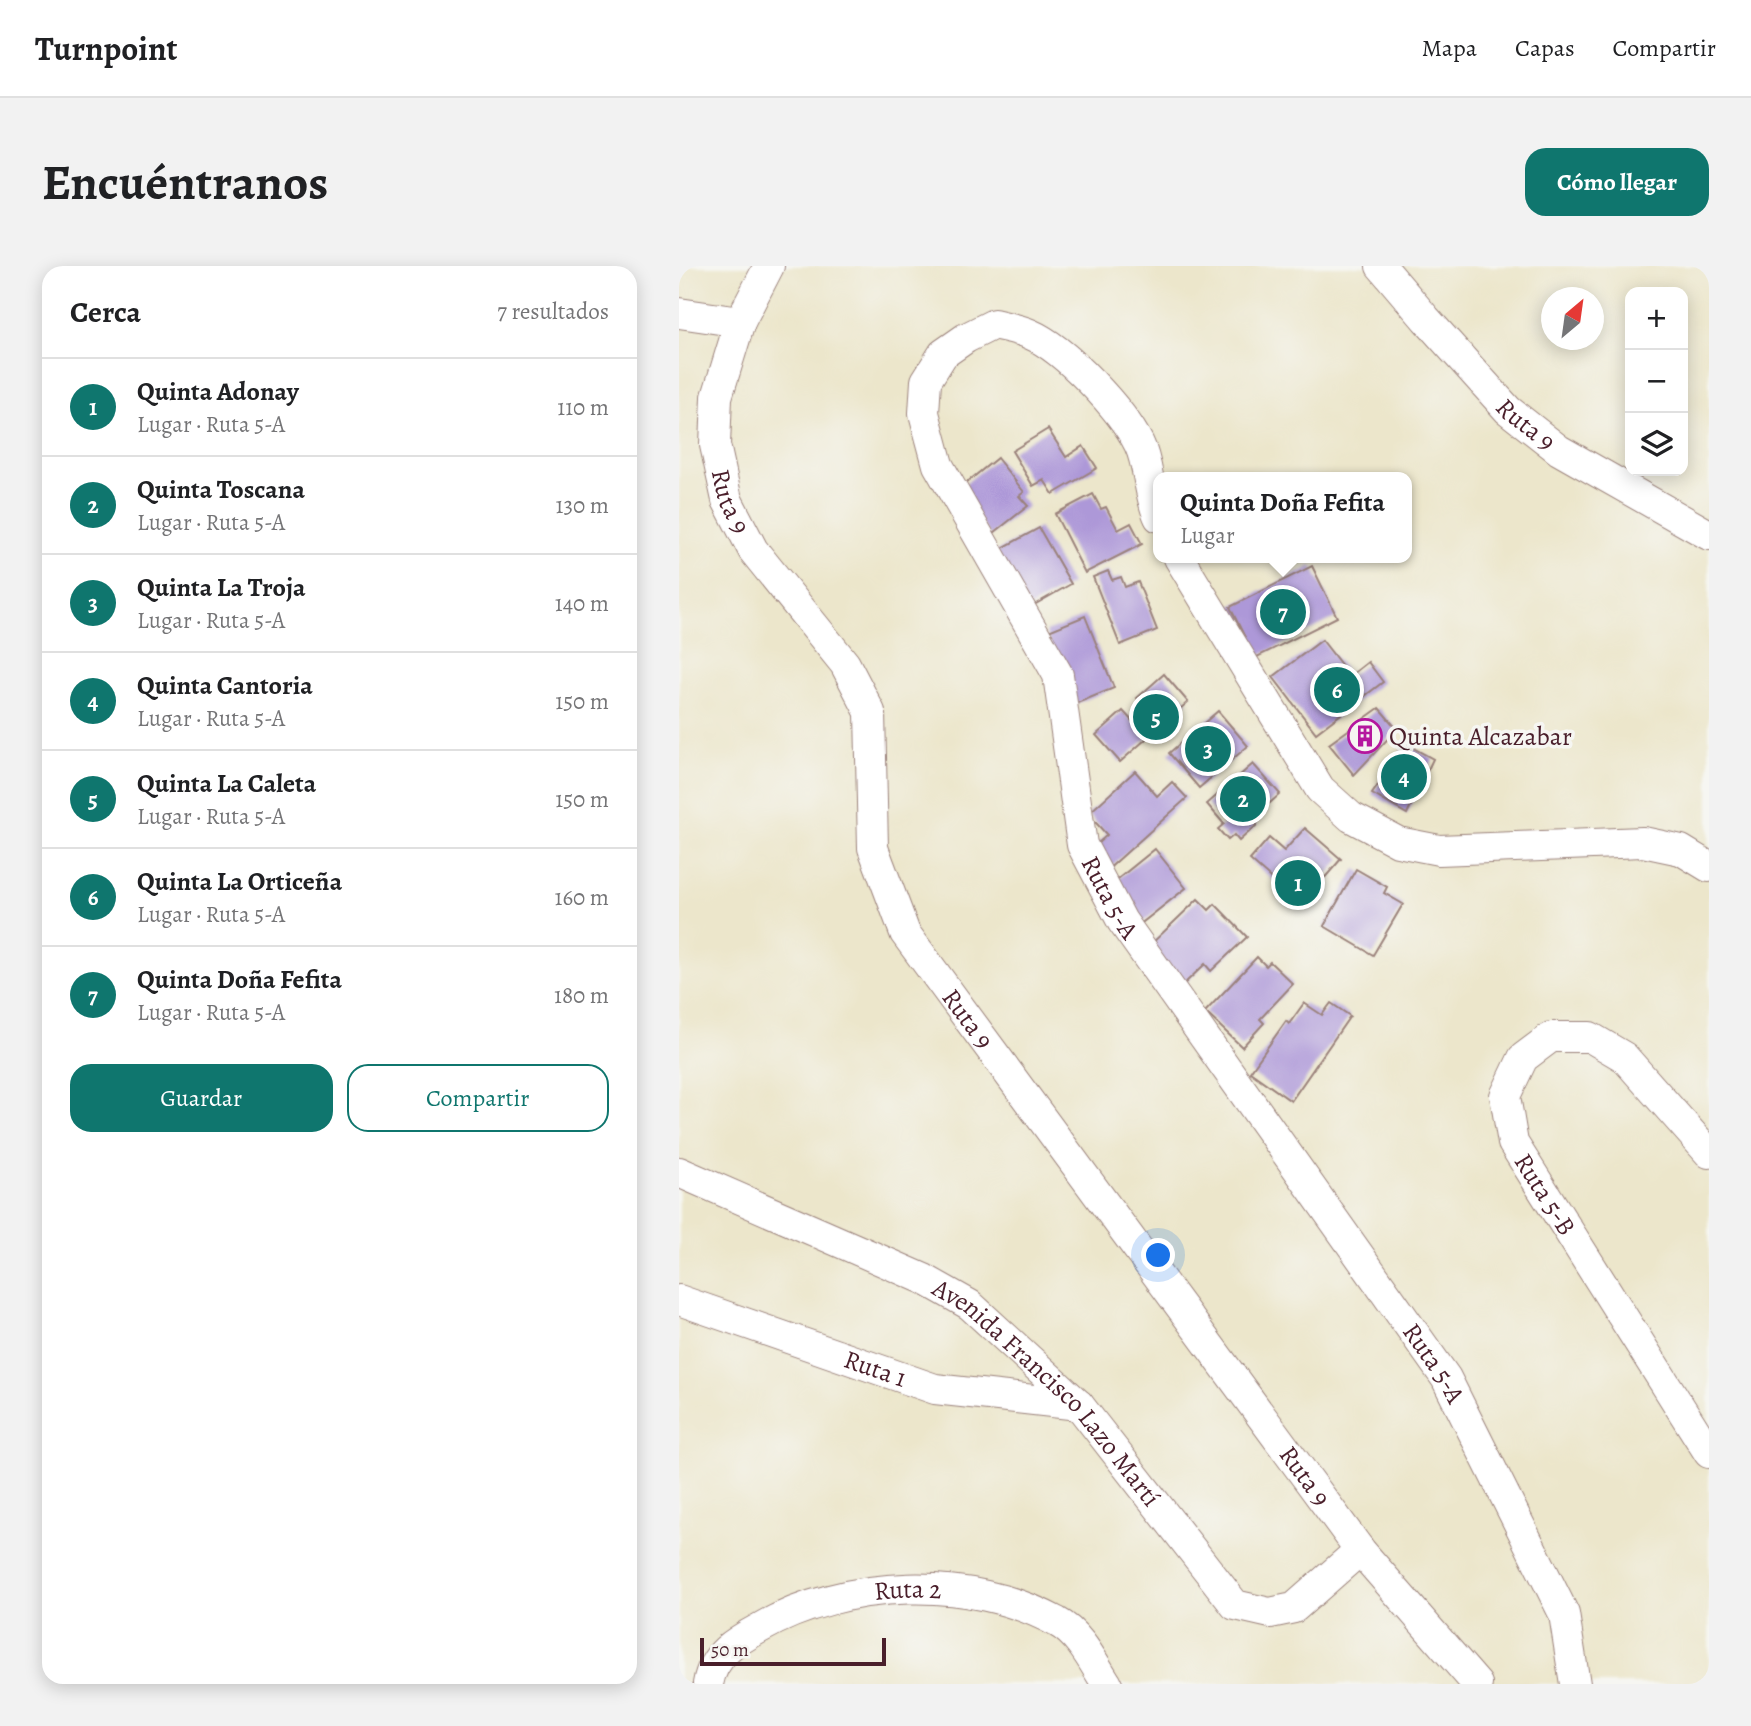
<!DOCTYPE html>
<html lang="es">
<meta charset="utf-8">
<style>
body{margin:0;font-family:Alegreya,serif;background:#f2f2f2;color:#202124}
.controls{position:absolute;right:21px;top:21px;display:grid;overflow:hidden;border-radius:14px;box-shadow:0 4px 18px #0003}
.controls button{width:63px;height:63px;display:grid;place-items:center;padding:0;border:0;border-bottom:2px solid #e0e0e0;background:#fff;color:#202124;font:35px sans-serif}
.compass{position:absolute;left:862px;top:21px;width:63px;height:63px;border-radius:50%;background:#fff;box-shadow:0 4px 18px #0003;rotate:29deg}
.scale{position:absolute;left:21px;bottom:18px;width:186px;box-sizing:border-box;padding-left:7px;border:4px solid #4a1f2b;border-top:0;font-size:19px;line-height:24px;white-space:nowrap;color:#4a1f2b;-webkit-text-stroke:5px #f6f6f2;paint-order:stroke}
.you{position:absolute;left:480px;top:990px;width:24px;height:24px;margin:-18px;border:5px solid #fff;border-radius:50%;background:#1a73e8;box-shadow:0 0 0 10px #1a73e833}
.badge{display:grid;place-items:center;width:46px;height:46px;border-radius:50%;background:#0f766e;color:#fff;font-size:23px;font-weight:700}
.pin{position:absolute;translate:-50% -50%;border:4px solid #fff;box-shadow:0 2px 7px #0006}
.popup{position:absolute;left:474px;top:206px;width:259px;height:91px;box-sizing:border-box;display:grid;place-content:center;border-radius:14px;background:#fff;filter:drop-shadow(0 2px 5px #0005);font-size:23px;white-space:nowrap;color:#757577}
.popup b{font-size:26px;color:#202124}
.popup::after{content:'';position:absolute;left:50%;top:100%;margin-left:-14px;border:14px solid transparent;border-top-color:#fff}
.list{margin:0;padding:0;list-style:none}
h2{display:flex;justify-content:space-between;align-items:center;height:91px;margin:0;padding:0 28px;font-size:30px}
h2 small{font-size:23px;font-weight:400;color:#757577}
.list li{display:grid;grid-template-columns:46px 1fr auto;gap:21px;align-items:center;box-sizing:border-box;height:98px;padding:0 28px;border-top:2px solid #e0e0e0}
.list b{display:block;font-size:26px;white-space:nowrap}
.list p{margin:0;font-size:23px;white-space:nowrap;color:#757577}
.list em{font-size:23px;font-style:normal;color:#757577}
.actions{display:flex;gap:14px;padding:21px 28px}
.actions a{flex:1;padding:16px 0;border:2px solid #0f766e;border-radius:21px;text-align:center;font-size:24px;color:#0f766e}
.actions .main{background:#0f766e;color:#fff}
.icon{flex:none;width:38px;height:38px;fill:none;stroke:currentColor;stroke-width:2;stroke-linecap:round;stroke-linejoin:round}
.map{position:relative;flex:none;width:1030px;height:1418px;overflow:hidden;border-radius:21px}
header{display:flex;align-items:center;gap:42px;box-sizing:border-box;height:98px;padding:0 35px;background:#fff;border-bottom:2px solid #e0e0e0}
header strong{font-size:33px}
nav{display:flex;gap:38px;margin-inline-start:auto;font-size:24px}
.intro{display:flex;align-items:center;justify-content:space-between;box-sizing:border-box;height:168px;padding:0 42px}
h1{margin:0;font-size:49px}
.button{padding:18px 32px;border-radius:21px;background:#0f766e;color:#fff;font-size:24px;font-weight:700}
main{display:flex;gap:42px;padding:0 42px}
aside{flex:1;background:#fff;border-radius:21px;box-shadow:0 4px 18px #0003}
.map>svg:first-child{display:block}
.building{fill:#ad98d8}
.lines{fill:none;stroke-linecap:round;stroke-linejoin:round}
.minor-casing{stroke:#9b827b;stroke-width:32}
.minor{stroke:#fff;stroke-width:30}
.labels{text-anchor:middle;stroke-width:7;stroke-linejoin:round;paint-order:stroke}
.street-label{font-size:26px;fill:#4a1f2b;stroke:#f6f6f2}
.poi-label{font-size:26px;fill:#4a1f2b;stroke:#f6f6f2;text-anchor:start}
</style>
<header>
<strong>Turnpoint</strong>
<nav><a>Mapa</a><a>Capas</a><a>Compartir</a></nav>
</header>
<div class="intro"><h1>Encuéntranos</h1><a class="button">Cómo llegar</a></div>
<main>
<aside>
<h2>Cerca<small>7 resultados</small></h2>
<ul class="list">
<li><span class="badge">1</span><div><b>Quinta Adonay</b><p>Lugar · Ruta 5-A</p></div><em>110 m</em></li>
<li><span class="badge">2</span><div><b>Quinta Toscana</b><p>Lugar · Ruta 5-A</p></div><em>130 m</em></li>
<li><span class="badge">3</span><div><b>Quinta La Troja</b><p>Lugar · Ruta 5-A</p></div><em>140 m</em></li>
<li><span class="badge">4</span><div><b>Quinta Cantoria</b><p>Lugar · Ruta 5-A</p></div><em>150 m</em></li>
<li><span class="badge">5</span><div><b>Quinta La Caleta</b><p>Lugar · Ruta 5-A</p></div><em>150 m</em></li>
<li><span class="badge">6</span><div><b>Quinta La Orticeña</b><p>Lugar · Ruta 5-A</p></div><em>160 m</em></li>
<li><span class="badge">7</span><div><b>Quinta Doña Fefita</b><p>Lugar · Ruta 5-A</p></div><em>180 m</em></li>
</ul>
<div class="actions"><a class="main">Guardar</a><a>Compartir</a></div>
</aside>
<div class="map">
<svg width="1030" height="1418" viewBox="0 0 1030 1418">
<rect width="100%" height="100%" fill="#f6f6f2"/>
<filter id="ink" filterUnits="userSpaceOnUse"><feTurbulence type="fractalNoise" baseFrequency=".0143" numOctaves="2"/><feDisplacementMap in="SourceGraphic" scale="14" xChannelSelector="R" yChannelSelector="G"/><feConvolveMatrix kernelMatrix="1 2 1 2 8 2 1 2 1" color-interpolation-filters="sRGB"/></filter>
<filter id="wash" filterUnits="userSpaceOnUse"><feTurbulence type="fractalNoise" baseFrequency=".00686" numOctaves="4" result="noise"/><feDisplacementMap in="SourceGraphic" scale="28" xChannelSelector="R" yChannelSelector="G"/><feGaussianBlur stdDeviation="1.57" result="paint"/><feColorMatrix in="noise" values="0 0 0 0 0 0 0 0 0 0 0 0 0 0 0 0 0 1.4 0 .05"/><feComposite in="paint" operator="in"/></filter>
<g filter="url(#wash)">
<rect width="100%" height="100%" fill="#ece6cb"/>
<g id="blocks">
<!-- building -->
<g class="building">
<polygon points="369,163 387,191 404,180 418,202 374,228 365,214 354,220 333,185"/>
<polygon points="318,192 345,226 340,230 349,240 311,270 281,222"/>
<polygon points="414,228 422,243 427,241 439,264 452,257 463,278 406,307 376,248"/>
<polygon points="360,262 392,318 348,343 316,286"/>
<polygon points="633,300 658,351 576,392 551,341"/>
<polygon points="429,305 433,314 442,311 446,321 459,316 478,364 441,379 414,311"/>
<polygon points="406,350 435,422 396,438 367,366"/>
<polygon points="643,374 671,410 689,396 704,416 637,467 594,411"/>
<polygon points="485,408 509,436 441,496 417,469 444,445 455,457 469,444 458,432"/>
<polygon points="700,442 718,463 675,509 650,478"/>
<polygon points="539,445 569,480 520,522 490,487"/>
<polygon points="727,478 754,493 728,548 693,528"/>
<polygon points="574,498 601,528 573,553 578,559 560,575 555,569 549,574 539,563 545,558 528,538"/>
<polygon points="456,505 478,530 493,516 508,532 426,606 409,586 428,569 409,548"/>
<polygon points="626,562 662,593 622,639 571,594 590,572 605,585"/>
<polygon points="476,583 507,622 460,659 429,621"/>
<polygon points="677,603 708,621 705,627 724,638 694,689 645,660"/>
<polygon points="519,633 530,644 536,638 568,671 532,705 526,698 505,718 469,681"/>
<polygon points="578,691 587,700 591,696 614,718 581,753 585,757 563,781 526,746"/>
<polygon points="625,737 643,749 652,737 671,750 612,835 571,806 607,755 610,758"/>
</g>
</g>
</g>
<g filter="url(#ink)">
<use href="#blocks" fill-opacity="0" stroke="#9b827b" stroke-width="2"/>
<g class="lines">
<!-- minor casing -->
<g class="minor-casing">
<g id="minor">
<path id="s1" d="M90,0L61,56L38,131L36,179L48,234L74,284L166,398L191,446L194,582L226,667L681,1284L798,1418"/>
<path id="s2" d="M702,0L747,53L829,144L880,184L1030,269"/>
<polyline points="0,47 61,56"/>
<path id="s3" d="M480,251C469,227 470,198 460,178C443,144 386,83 351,68C340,63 326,61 315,58L287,72L264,88L247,115L245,147L259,199L379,409L403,579L443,655L767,1112L885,1348L896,1418"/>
<polyline points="500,292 641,523 672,551 719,576 760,584 964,576 1002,584 1030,601"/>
<path id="s4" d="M1030,887L945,791L911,771H872L844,792L826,830L834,877L1030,1187"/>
<path id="s5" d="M0,906L245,1013L291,1039L400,1139L556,1339L591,1347L615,1342L681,1284"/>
<path id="s6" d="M0,1034L256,1123L400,1139"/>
<path id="s7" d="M29,1418C34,1388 57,1375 81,1362C167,1313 291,1308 378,1356C401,1368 415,1398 428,1418"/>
</g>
</g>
<!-- minor -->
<use href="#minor" class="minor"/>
</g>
</g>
<!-- icons -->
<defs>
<g id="building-ring" transform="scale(1.75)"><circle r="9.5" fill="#f6f6f2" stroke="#b5179e" stroke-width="1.5"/><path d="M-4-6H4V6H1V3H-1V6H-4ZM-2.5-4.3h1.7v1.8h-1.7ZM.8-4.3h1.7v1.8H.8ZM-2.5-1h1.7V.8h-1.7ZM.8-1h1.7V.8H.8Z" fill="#b5179e"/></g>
</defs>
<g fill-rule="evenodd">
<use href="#building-ring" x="686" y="470"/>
</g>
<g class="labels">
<!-- street labels -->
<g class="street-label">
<text dy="9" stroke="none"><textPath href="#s2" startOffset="215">Ruta 9</textPath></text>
<text dy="9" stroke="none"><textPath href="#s1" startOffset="248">Ruta 9</textPath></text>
<text dy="9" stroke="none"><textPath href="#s3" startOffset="920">Ruta 5-A</textPath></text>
<text dy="9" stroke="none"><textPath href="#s1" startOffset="836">Ruta 9</textPath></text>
<text dy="9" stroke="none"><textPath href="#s4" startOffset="392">Ruta 5-B</textPath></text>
<text dy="9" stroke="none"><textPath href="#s3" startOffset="1488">Ruta 5-A</textPath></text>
<text dy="9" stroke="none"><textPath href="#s6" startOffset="208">Ruta 1</textPath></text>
<text dy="9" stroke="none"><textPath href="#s5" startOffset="436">Avenida Francisco Lazo Martí</textPath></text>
<text dy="9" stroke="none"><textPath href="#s1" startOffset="1404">Ruta 9</textPath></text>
<text dy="9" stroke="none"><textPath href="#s7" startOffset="234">Ruta 2</textPath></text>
</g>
<!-- poi labels -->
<g class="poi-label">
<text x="710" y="479">Quinta Alcazabar</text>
</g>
</g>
</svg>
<div class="controls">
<button>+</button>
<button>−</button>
<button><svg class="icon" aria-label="layers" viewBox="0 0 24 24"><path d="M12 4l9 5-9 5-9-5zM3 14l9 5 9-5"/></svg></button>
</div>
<svg class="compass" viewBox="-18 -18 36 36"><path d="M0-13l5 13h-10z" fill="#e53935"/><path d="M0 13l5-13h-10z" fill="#757577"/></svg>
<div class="scale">50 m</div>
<div class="you"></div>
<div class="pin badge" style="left:619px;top:617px">1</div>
<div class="pin badge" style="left:564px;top:533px">2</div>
<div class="pin badge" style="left:529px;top:483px">3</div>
<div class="pin badge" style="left:725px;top:511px">4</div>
<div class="pin badge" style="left:477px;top:451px">5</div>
<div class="pin badge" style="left:658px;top:424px">6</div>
<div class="pin badge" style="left:604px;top:346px">7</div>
<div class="popup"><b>Quinta Doña Fefita</b>Lugar</div>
</div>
</main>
